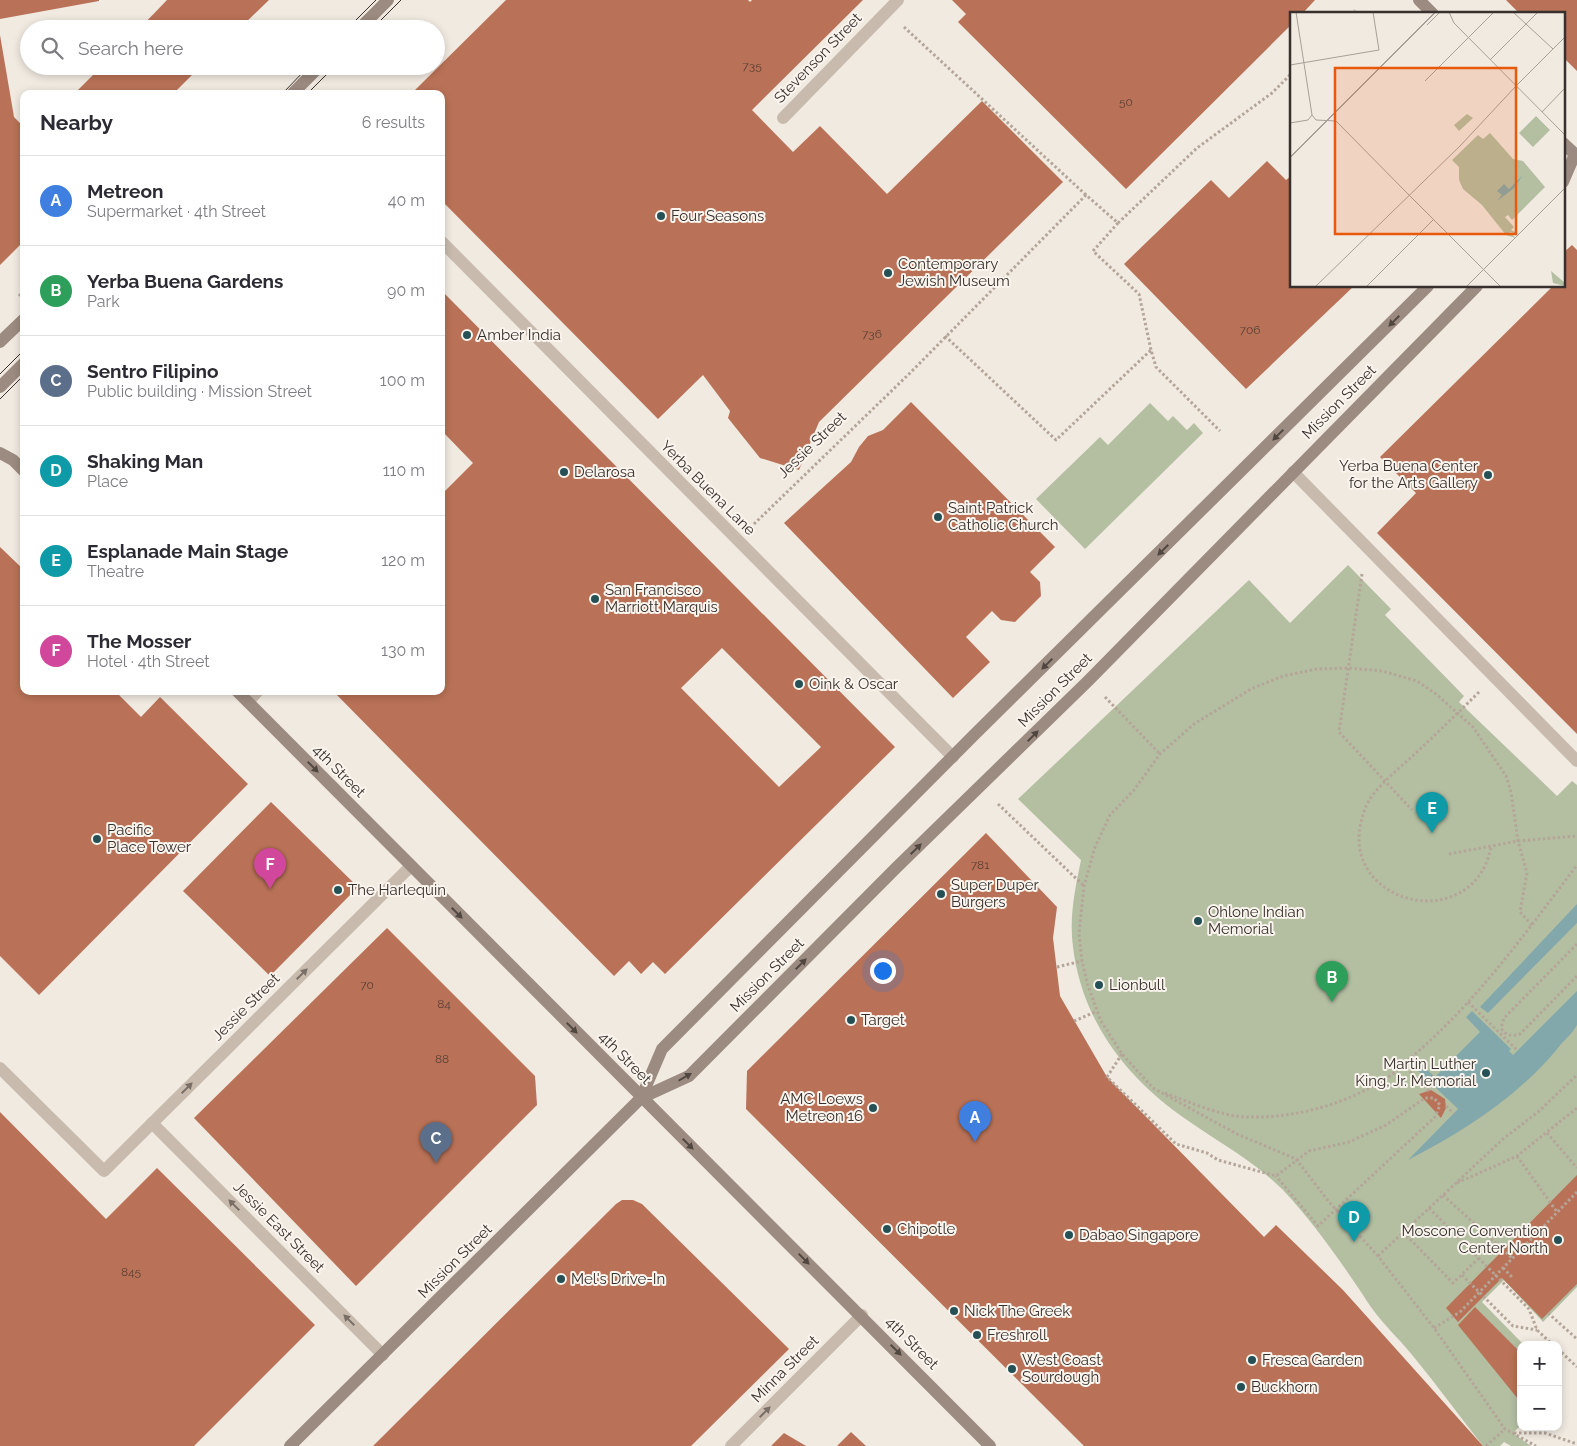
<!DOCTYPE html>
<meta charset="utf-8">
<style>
body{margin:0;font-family:Raleway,sans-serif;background:#f7f7f7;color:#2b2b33}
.controls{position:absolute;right:15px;bottom:15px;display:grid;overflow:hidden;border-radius:10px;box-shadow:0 2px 8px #0003}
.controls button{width:45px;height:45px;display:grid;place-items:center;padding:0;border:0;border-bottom:1px solid #e1e1e2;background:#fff;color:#2b2b33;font:25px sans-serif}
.you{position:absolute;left:882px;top:970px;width:18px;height:18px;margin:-12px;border:4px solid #fff;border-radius:50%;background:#1a73e8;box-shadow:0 0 0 8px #1a73e833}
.badge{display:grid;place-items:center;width:32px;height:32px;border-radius:50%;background:#0f766e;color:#fff;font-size:16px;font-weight:700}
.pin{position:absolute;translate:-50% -41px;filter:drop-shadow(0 1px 2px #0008)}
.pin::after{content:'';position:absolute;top:26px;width:18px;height:15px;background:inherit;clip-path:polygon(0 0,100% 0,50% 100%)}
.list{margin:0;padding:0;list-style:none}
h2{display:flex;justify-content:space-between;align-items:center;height:65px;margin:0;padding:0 20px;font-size:21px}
h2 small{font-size:16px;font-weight:400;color:#7c7c81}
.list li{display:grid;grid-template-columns:32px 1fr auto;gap:15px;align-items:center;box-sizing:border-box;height:90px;padding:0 20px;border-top:1px solid #e1e1e2}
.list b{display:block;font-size:19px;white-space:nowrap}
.list p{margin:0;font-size:16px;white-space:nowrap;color:#7c7c81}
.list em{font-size:16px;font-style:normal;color:#7c7c81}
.icon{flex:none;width:28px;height:28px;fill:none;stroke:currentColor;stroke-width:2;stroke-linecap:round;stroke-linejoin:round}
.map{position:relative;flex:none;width:1577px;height:1446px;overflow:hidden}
.search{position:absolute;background:#fff;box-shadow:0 2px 8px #0003;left:20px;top:20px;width:425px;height:55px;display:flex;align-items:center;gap:12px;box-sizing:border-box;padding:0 18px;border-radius:28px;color:#7c7c81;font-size:19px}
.panel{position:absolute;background:#fff;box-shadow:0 2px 8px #0003;left:20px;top:90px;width:425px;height:605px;border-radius:10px}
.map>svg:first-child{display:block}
.green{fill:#b4bfa2}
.water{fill:#83a8ab}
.building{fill:#b97257;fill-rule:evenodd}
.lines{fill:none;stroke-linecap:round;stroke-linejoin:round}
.path{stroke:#b4a598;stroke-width:3;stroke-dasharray:2.5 2.5;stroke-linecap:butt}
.lane{stroke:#c8bbae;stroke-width:12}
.street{stroke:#c8bbae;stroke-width:12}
.secondary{stroke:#9c8b80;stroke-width:12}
.tram{stroke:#38302c;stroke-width:1}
.path-bridge{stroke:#b4a598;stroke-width:3;stroke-dasharray:2.5 2.5;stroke-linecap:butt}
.oneway{fill:#514741}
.oneway2{fill:#796f66}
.poi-dot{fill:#255055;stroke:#f9f4ed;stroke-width:2}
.labels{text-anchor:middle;stroke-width:4;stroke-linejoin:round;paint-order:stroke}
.number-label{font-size:12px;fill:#584037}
.street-label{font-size:15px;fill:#38302c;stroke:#f9f4ed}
.poi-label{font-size:15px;fill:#38302c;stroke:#f9f4ed;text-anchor:start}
.inset-road{fill:none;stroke:#a7a099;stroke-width:1}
.view{fill:#e8590c;fill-opacity:0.15;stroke:#e8590c;stroke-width:2.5}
.inset-edge{fill:none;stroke:#38302c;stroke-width:2.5}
</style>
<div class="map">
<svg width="1577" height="1446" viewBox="0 0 1577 1446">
<rect width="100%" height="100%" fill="#f1eae1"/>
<!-- green -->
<g class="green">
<polygon points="1150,403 1168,421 1173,416 1187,430 1194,423 1203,433 1085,549 1036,499 1100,437 1108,445"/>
<path d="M1348,565L1391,609L1385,615L1464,696L1459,702L1557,796L1572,781L1577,785V1287L1543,1322L1504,1280L1482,1302L1524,1345H1521V1425L1513,1433L1531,1446H1511L1504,1442L1500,1446H1483C1456,1412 1430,1375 1401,1342C1388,1328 1373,1312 1363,1295C1339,1259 1313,1222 1283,1190C1251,1158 1209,1137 1173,1110C1119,1069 1081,1014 1073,947C1069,918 1075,889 1081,860L1018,799L1249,580L1290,623Z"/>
</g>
<!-- water -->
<g class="water">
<polygon points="1577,904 1577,923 1488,1013 1480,1007"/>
<path d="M1577,991C1577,1000 1577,1017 1577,1025C1574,1031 1567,1038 1562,1043C1522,1094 1465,1131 1408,1160L1458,1109L1415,1068L1420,1063L1435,1077L1480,1032L1466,1017L1472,1011L1511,1049L1509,1051L1513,1055Z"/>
</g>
<!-- building -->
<g class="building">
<polygon points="0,0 99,0 99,1 0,19"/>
<polygon points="167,0 269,0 239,29 139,29"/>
<polygon points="506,0 748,0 750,2 752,0 863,0 752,110 793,152 820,126 887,194 982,101 1063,182 819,422 799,470 760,458 728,418 730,411 703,375 658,419 441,200 441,94 417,94 414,91"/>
<polygon points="952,0 1315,0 1302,14 1291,14 1291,25 1126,189 958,22 966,14"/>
<polygon points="1506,0 1577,0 1577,71 1563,57 1563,14 1520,14"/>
<polygon points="0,35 14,117 24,127 24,241 0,265"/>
<polygon points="102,66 201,66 173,94 74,94"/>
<polygon points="1267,161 1286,180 1291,176 1291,286 1354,286 1246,389 1124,264 1211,180 1229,198"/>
<polygon points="1572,245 1577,250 1577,734 1377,533 1416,493 1380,457 1553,286 1563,286 1563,253"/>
<path d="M441,290L895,747L665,974L653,962L641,974L629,961L614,976L333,691H441V495L473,463L441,430ZM722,648L821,747L779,787L681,688Z"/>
<polygon points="911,402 1055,547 1030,572 1040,582 1041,596 1015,622 1001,620 992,611 966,637 990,662 953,698 784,523 851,462 859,447 868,436 883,430"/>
<polygon points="0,547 24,570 24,691 115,691 141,717 160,697 248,784 39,995 0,956"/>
<polygon points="271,802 358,887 270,976 183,891"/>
<polygon points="986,833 1057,907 1053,938 1060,996 1107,1077 1264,1237 1276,1225 1343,1290 1483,1446 1084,1446 746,1109 747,1071"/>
<polygon points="387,928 535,1076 537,1105 356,1286 194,1118"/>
<polygon points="1431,1090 1445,1099 1446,1108 1441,1118 1419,1094"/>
<polygon points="0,1112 106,1219 157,1168 315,1325 194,1446 0,1446"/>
<polygon points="1577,1175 1577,1284 1542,1319 1502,1278 1458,1322 1446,1308"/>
<polygon points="622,1200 633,1200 642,1204 789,1349 691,1446 373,1446 616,1204"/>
<polygon points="1475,1307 1521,1353 1521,1396 1518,1399 1458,1325"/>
<polygon points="851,1432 866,1446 837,1446"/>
<polygon points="784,1433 806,1446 771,1446"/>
</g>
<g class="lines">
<!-- path -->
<g class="path">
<polyline points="1351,14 1355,10"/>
<polyline points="904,27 1086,195"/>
<polyline points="1118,223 1093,251 1139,294 1151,350"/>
<polyline points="19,296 24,291"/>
<polyline points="945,336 1056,440 1151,350 1156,367 1220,431"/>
<polyline points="754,524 910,373 1086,195 1118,223 1197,148 1272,93 1291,74"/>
<polyline points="1362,574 1339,732 1412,810"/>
<path d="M1479,692C1458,713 1437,733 1416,753C1400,768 1372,789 1365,809C1328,903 1473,940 1491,847"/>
<polyline points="1105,697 1160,754"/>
<polyline points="998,804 1084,886"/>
<polyline points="1449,854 1518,841 1577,836"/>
<polyline points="1532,925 1520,912 1527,873 1518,841 1511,792 1506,776 1473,727 1436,694 1417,681 1382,671 1349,668 1317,669 1283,676 1251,689 1194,724 1160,754 1134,790 1110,815 1095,847 1084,886 1079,933 1082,961 1088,986 1101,1021 1122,1054 1153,1088 1237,1134 1296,1159 1329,1202 1378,1256 1434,1328 1505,1429 1536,1446"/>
<path d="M1577,944L1504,1018L1501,1028C1505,1035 1511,1037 1520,1034L1577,976"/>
<polyline points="1057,967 1082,961"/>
<polyline points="1468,1002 1517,1050"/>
<polyline points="1074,1021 1097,1011"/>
<polyline points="1122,1054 1107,1077 1176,1144 1207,1153 1218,1160 1276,1176 1309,1151 1349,1142 1386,1125 1425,1098 1434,1098 1440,1105 1435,1117 1318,1226 1276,1176"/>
<polyline points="1403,1064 1429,1091"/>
<path d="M1165,1093C1189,1102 1223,1117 1248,1117C1296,1118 1342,1105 1382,1081C1394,1075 1404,1063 1414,1055C1478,1000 1527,931 1577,865"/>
<polyline points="1446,1106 1454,1114"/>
<polyline points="1547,1133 1577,1168"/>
<polyline points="1517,1156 1557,1212"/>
<polyline points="1457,1183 1517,1156 1577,1108"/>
<polyline points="1443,1195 1512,1258"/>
<polyline points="1429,1208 1529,1309 1537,1330 1553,1345"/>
<polyline points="1403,1232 1453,1283 1479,1258"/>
<polyline points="1378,1256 1503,1139 1538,1112 1577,1075"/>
<polyline points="1503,1268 1513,1278"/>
<polyline points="1502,1269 1577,1192"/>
<polyline points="1462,1275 1513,1326 1537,1330"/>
<polyline points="1548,1313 1577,1339"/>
<polyline points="1434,1328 1460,1312"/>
<polyline points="1558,1349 1577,1367"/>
<polyline points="1514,1433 1545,1433 1577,1444"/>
<polyline points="1486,1446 1505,1429"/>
</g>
<!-- lane -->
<g class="lane">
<polyline points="248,702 258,691"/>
<polyline points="0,1068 104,1171 411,866"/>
<polyline points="152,1123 383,1355"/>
</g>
<!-- street -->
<g class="street">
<polyline points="783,118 898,0"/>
<polyline points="441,241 953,757"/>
<polyline points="1293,472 1577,761"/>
<polyline points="731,1446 862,1315"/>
</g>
<!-- secondary -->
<g class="secondary">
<polyline points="1419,0 1433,14"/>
<polyline points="359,29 388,0"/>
<polyline points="292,94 320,66"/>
<polyline points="1563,143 1577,156"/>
<polyline points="1563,182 1575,154"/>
<polyline points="0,342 24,319"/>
<polyline points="0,387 24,363"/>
<polyline points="0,453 13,460 24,471"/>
<polyline points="237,691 990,1446"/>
<polyline points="641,1098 662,1049 974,735 1428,286"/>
<polyline points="290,1446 641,1098 689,1076 896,868 1088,681 1477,286"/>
</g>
<!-- tram -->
<g class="tram">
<polyline points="347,29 376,0"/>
<polyline points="372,29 401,0"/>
<polyline points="282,94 309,66"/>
<polyline points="307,94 335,66"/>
<polyline points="0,374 24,350"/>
<polyline points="0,399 24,375"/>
</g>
<!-- path-bridge -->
<polyline class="path-bridge" points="1460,1312 1502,1269"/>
</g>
<!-- one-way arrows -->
<defs><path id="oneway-solid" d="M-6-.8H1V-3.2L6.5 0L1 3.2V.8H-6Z" transform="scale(1.25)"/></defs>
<g class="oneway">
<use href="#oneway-solid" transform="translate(1394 321) rotate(135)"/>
<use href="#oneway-solid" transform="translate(1278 435) rotate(135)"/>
<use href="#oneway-solid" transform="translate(1163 550) rotate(135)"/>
<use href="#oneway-solid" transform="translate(1047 664) rotate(135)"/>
<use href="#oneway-solid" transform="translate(1033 736) rotate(-45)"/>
<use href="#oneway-solid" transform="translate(313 767) rotate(45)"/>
<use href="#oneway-solid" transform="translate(916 849) rotate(-44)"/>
<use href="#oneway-solid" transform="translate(457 913) rotate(45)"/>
<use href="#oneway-solid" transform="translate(801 964) rotate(-45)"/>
<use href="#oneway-solid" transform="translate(572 1028) rotate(45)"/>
<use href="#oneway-solid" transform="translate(685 1077) rotate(-30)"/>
<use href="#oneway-solid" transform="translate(688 1144) rotate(45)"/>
<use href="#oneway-solid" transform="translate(804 1259) rotate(45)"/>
<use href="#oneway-solid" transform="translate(896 1350) rotate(45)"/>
</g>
<g class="oneway2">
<use href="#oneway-solid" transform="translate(302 974) rotate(-45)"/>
<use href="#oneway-solid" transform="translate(187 1088) rotate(-45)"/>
<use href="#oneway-solid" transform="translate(234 1205) rotate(-135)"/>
<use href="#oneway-solid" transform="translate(349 1320) rotate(-135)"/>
<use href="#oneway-solid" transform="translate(765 1412) rotate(-45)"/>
</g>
<!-- markers -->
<g class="poi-dot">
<circle cx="661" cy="216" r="5"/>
<circle cx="888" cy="273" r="5"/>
<circle cx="467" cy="335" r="5"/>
<circle cx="564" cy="472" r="5"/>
<circle cx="1488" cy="475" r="5"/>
<circle cx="938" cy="517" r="5"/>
<circle cx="595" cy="599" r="5"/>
<circle cx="799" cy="684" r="5"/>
<circle cx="97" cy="839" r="5"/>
<circle cx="338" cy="890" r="5"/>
<circle cx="941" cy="894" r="5"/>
<circle cx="1198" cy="921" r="5"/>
<circle cx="1099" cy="985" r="5"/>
<circle cx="851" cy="1020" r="5"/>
<circle cx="1486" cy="1073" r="5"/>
<circle cx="873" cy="1108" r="5"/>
<circle cx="887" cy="1229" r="5"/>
<circle cx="1069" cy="1235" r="5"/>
<circle cx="1558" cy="1240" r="5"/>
<circle cx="561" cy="1279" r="5"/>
<circle cx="954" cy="1311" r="5"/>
<circle cx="977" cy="1335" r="5"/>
<circle cx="1252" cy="1360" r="5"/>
<circle cx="1012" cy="1369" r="5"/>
<circle cx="1241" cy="1387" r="5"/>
</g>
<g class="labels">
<!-- number labels -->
<g class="number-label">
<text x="752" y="70">735</text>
<text x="1126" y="106">50</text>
<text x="1250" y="334">706</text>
<text x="872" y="338">736</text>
<text x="980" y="869">781</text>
<text x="367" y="989">70</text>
<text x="444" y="1008">84</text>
<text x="442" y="1063">88</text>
<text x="131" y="1276">845</text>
</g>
<!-- street labels -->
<g class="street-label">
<text transform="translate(818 58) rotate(-46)" y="5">Stevenson Street</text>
<text transform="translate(1339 402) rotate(-45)" y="5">Mission Street</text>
<text transform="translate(812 445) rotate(-44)" y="5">Jessie Street</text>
<text transform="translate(708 488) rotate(45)" y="5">Yerba Buena Lane</text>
<text transform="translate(1055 690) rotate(-45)" y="5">Mission Street</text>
<text transform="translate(339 771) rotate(45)" y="5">4th Street</text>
<text transform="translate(767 975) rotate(-45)" y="5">Mission Street</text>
<text transform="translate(246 1007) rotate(-45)" y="5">Jessie Street</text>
<text transform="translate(625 1058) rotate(45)" y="5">4th Street</text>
<text transform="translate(279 1227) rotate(45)" y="5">Jessie East Street</text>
<text transform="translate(455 1261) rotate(-45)" y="5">Mission Street</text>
<text transform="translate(912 1343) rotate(45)" y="5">4th Street</text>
<text transform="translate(785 1369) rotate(-45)" y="5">Minna Street</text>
</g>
<!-- poi labels -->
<g class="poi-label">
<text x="671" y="221">Four Seasons</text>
<text x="898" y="269">Contemporary<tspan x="898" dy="17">Jewish Museum</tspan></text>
<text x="477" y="340">Amber India</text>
<text x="1478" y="471" text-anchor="end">Yerba Buena Center<tspan x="1478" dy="17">for the Arts Gallery</tspan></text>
<text x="574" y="477">Delarosa</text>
<text x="948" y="513">Saint Patrick<tspan x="948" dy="17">Catholic Church</tspan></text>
<text x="605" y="595">San Francisco<tspan x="605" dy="17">Marriott Marquis</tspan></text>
<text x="809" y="689">Oink &amp; Oscar</text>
<text x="107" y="835">Pacific<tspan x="107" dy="17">Place Tower</tspan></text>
<text x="951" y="890">Super Duper<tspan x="951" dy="17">Burgers</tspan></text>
<text x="348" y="895">The Harlequin</text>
<text x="1208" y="917">Ohlone Indian<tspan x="1208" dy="17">Memorial</tspan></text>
<text x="1109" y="990">Lionbull</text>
<text x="861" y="1025">Target</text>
<text x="1476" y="1069" text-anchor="end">Martin Luther<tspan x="1476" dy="17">King, Jr. Memorial</tspan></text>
<text x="863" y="1104" text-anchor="end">AMC Loews<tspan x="863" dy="17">Metreon 16</tspan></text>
<text x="897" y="1234">Chipotle</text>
<text x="1548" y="1236" text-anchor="end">Moscone Convention<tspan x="1548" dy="17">Center North</tspan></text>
<text x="1079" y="1240">Dabao Singapore</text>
<text x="571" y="1284">Mel's Drive-In</text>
<text x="964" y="1316">Nick The Greek</text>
<text x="987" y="1340">Freshroll</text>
<text x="1022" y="1365">West Coast<tspan x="1022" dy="17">Sourdough</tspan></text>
<text x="1262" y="1365">Fresca Garden</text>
<text x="1251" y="1392">Buckhorn</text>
</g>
</g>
<!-- overview -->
<g transform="translate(1290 12)">
<rect width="275" height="275" fill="#f1eae1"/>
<path d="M177,102L183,106L169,119L164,113ZM246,104L260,118L243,135L229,121ZM200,121L223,147L233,149L255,175L222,208L218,203L215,205L224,215L221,218L229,222L219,220L226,226L216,223L192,193L173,177L169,168V155L162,148L188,123L193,127ZM261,259L275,271V274L263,271Z" fill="#b4bfa2"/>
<path d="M233,163L223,177L207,189L212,183L207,179L214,172L219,177Z" fill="#83a8ab"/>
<path class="inset-road" d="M6,0L22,103L26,108L46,109L118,182M159,0L164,11L275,123M223,0L263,37M137,13L150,0M200,48L248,0M0,53L89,38L83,0M135,69L204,0M226,74L275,25M252,100L275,76M0,111L18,108L22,103M0,145L145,0M0,146L146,0M118,182L211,275M25,275L170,134L226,74M76,275L144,207M176,275L275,176"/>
<path class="view" d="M45,56H226V222H45Z"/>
<rect width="275" height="275" class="inset-edge"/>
</g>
</svg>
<div class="controls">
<button>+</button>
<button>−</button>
</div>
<div class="you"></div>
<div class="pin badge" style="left:975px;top:1142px;background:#3f7fe0">A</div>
<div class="pin badge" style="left:1332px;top:1002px;background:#2e9e5b">B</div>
<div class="pin badge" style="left:436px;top:1163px;background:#5c6f8a">C</div>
<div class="pin badge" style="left:1354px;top:1242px;background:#0f9aa8">D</div>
<div class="pin badge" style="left:1432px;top:833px;background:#0f9aa8">E</div>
<div class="pin badge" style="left:270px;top:889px;background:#d1479c">F</div>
<div class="search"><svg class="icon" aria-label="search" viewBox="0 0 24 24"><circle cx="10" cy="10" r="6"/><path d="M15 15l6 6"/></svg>Search here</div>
<section class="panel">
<h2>Nearby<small>6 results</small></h2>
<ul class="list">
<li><span class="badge" style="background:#3f7fe0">A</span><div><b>Metreon</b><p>Supermarket · 4th Street</p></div><em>40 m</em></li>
<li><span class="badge" style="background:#2e9e5b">B</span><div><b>Yerba Buena Gardens</b><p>Park</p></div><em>90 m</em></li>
<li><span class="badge" style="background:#5c6f8a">C</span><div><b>Sentro Filipino</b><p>Public building · Mission Street</p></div><em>100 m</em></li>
<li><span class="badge" style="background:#0f9aa8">D</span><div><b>Shaking Man</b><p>Place</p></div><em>110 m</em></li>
<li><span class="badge" style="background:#0f9aa8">E</span><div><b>Esplanade Main Stage</b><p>Theatre</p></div><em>120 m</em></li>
<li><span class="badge" style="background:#d1479c">F</span><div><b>The Mosser</b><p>Hotel · 4th Street</p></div><em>130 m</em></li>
</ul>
</section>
</div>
